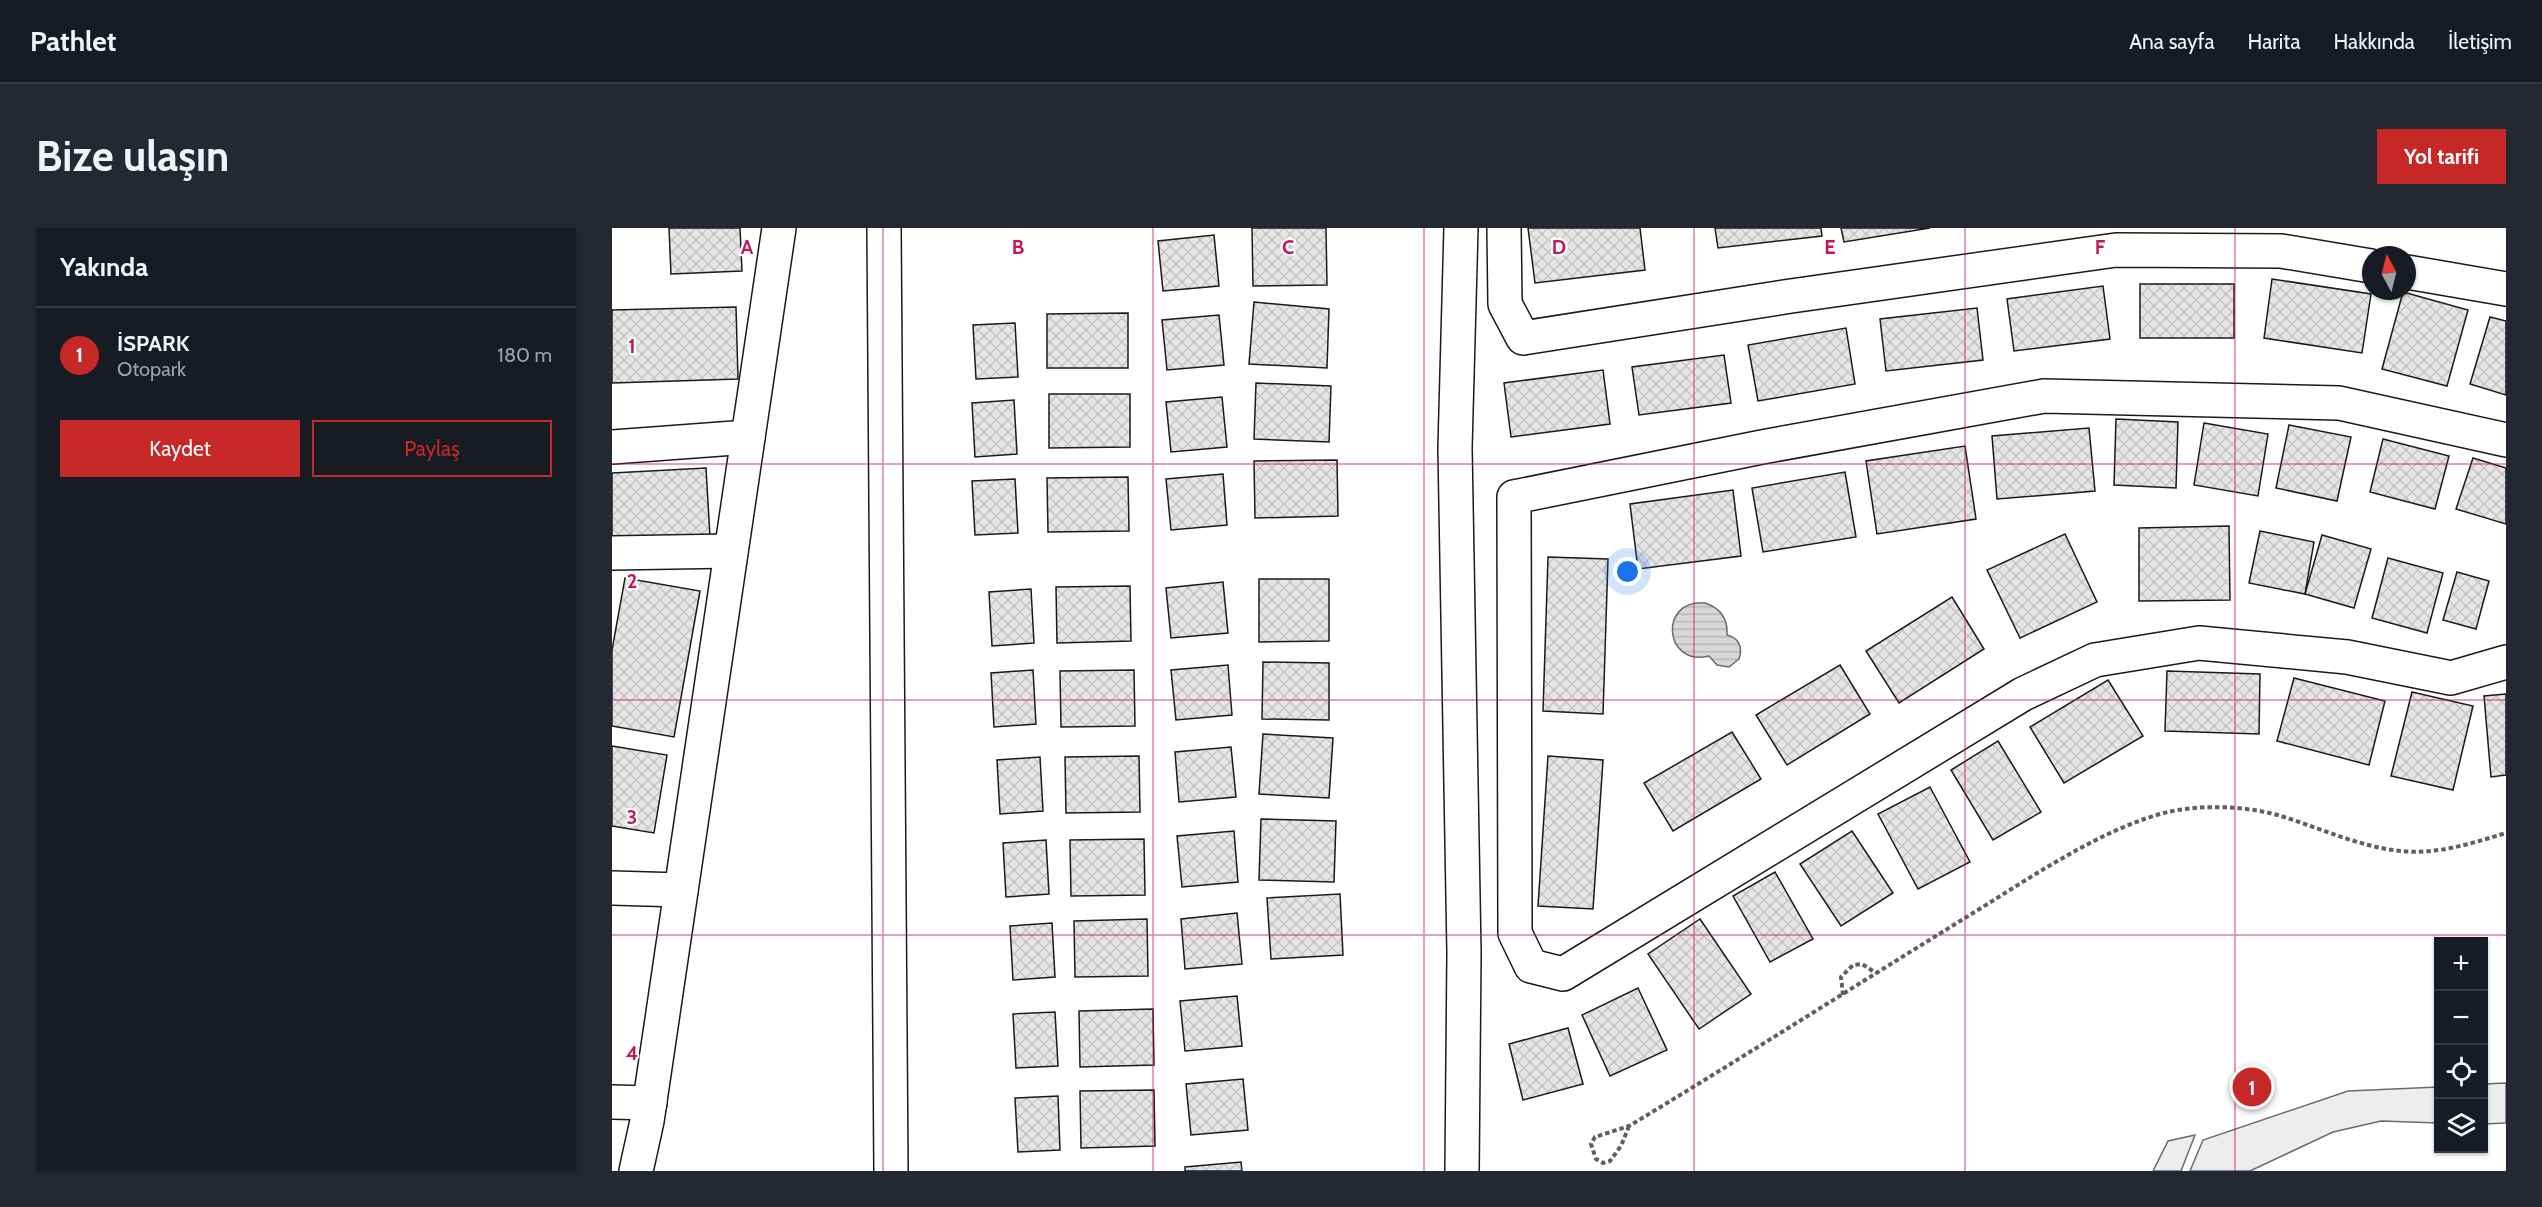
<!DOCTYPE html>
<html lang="tr">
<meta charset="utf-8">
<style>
body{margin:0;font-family:Cabin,sans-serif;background:#242831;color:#f1f3f6}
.controls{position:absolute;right:18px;bottom:18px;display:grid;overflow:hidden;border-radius:0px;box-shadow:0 2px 4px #0004}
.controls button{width:54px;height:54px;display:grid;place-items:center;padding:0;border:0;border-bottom:2px solid #363941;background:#171b24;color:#f1f3f6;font:30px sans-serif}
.compass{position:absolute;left:1750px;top:18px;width:54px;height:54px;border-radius:50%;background:#171b24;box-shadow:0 2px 4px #0004;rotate:353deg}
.you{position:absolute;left:1016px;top:344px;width:21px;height:21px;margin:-15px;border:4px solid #fff;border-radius:50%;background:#1a73e8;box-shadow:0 0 0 9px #1a73e833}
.badge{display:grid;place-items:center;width:39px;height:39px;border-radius:50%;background:#c62828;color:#fff;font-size:20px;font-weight:700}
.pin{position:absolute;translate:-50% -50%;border:3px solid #fff;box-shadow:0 2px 6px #0006}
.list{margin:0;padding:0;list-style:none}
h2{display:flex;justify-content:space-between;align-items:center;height:78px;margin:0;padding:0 24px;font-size:26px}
h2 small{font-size:20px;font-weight:400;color:#9ea1a6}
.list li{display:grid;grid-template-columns:39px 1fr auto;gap:18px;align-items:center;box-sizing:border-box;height:96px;padding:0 24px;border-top:2px solid #363941}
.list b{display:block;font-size:22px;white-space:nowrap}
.list p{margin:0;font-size:20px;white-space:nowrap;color:#9ea1a6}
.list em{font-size:20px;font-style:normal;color:#9ea1a6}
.actions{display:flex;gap:12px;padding:18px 24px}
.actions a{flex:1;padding:14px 0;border:2px solid #c62828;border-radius:0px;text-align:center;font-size:21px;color:#c62828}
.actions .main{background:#c62828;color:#fff}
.icon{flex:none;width:33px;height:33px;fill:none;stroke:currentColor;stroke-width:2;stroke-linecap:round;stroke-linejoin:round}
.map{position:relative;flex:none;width:1894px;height:943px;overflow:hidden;border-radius:0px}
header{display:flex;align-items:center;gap:36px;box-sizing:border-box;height:84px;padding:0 30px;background:#171b24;border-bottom:2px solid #363941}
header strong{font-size:28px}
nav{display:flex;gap:33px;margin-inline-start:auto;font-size:21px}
.intro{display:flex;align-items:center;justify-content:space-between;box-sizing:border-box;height:144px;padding:0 36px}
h1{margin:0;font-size:42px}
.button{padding:15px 27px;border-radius:0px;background:#c62828;color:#fff;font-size:21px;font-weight:700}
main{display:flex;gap:36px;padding:0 36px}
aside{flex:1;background:#171b24;border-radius:0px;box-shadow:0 2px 4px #0004}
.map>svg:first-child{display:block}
.grass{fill:#ededed;stroke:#6a6a6a;stroke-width:1.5}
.water{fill:url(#water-rules);stroke:#6a6a6a;stroke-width:1.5}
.building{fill:url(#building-cross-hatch);stroke:#1a1a1a;stroke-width:1.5}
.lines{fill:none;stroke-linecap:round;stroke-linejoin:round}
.minor-casing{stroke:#1a1a1a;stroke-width:36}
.path{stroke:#5f5f5f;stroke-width:4;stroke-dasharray:4.5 3;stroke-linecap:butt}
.minor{stroke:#fff;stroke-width:33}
.grid{fill:none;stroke:#c2185b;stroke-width:1.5;stroke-opacity:0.55}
.grid-label{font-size:20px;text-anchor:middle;font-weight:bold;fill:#c2185b;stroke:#fff;stroke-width:4.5;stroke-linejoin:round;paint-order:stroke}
</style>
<header>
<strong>Pathlet</strong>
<nav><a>Ana sayfa</a><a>Harita</a><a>Hakkında</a><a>İletişim</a></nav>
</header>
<div class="intro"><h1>Bize ulaşın</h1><a class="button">Yol tarifi</a></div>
<main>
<aside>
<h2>Yakında<small></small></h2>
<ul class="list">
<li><span class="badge">1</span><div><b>İSPARK</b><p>Otopark</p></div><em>180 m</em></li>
</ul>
<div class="actions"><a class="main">Kaydet</a><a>Paylaş</a></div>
</aside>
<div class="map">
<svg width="1894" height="943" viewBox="0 0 1894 943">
<defs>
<pattern id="water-rules" width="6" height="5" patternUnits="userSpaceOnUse" patternTransform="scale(1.5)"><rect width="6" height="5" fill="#d7d7d7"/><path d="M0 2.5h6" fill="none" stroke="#b8b8b8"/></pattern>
<pattern id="building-cross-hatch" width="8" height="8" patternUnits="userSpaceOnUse" patternTransform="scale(1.5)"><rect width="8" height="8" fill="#e6e6e6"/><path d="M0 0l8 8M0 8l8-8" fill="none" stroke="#c5c5c5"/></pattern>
</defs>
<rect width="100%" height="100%" fill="#fff"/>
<!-- grass -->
<g class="grass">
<polygon points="1894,855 1894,895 1872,896 1872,856"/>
<polygon points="1826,859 1826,895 1769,893 1721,904 1638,943 1578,943 1591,912 1736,863"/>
<polygon points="1583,907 1569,943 1541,943 1556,913"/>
</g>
<!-- water -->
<path class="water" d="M1093,375C1108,380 1116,391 1115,407C1127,410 1131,419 1127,431L1117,439L1105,437L1097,428C1052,439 1046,371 1093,375Z"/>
<!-- building -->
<g class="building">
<polygon points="57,0 128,0 130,43 59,46"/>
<polygon points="640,0 714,0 715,57 641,58"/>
<polygon points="916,0 1028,0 1033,42 923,55"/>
<polygon points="1103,0 1209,0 1210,8 1106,20"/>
<polygon points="1229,0 1318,0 1232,14"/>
<polygon points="602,7 607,58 551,63 546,13"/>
<polygon points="1660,51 1759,66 1750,125 1652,110"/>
<rect x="1528" y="56" width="94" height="54"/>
<polygon points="1491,58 1498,111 1402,123 1395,71"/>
<polygon points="1791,64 1856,82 1835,158 1770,141"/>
<polygon points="642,74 717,81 715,140 637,136"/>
<polygon points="124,79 126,151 0,155 0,82"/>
<polygon points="1365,80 1371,132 1274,143 1268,91"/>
<polygon points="516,85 516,140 435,140 435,86"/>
<polygon points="607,87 612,137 555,142 550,92"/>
<polygon points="1878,89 1894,93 1894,167 1858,156"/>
<polygon points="403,95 406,149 364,151 361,97"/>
<polygon points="1234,100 1243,156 1146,173 1136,117"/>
<polygon points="1112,127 1119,175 1027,187 1020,139"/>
<polygon points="991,142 998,196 899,209 892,155"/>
<polygon points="644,155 719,158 717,214 642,211"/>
<polygon points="437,166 518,166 518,219 437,220"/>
<polygon points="610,169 615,219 559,224 554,174"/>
<polygon points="402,172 405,226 363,229 360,175"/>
<polygon points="1504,191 1566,194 1564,260 1502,257"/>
<polygon points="1592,195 1656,206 1646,268 1582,257"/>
<polygon points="1677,197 1739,209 1725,273 1664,260"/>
<polygon points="1477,200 1483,263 1385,271 1380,208"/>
<polygon points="1771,211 1837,228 1823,281 1758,264"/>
<polygon points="1353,218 1364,291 1265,306 1254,233"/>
<polygon points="1861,230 1894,240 1894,296 1844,281"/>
<polygon points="725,232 726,288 643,290 642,233"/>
<polygon points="94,240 98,309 0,314 0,245"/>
<polygon points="1233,244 1244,309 1151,324 1140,260"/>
<polygon points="611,246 615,297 559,302 554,251"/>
<polygon points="516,249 517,303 436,304 435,250"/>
<polygon points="403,251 406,305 363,307 360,253"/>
<polygon points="1121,262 1129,328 1026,341 1018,276"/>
<polygon points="1617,298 1618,372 1527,373 1527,300"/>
<polygon points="1648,303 1702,314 1693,366 1637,355"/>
<polygon points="1453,306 1485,374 1408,410 1375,342"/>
<polygon points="1710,307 1759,321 1742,380 1693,366"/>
<polygon points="936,329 996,331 991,486 931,483"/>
<polygon points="1776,330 1831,345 1815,405 1760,390"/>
<polygon points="1845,344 1877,353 1864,401 1831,392"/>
<polygon points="13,350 88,363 62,509 0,498 0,422"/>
<polygon points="647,351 717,351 717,413 647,414"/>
<polygon points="611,354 616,405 559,410 554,360"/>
<polygon points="518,358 519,413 445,415 444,359"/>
<polygon points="419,361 422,415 380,418 377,364"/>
<polygon points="1340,369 1372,421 1287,475 1254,423"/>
<polygon points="651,434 717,435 717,492 650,491"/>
<polygon points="616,437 620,487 564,492 559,442"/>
<polygon points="1228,437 1258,486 1175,537 1144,487"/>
<polygon points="421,442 424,496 382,499 379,445"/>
<polygon points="522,442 523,498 449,499 448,443"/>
<polygon points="1555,443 1648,446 1647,506 1553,503"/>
<polygon points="1682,450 1773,473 1757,537 1665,513"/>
<polygon points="1496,452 1531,508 1452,555 1418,499"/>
<polygon points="1800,464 1861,478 1841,562 1779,548"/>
<polygon points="1894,466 1894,547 1879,549 1872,468"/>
<polygon points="1120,504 1149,551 1061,603 1032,555"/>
<polygon points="651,506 721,510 717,570 647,566"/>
<polygon points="1386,513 1429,584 1381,612 1339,542"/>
<polygon points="0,518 55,527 42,605 0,598"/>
<polygon points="619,519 624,569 567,574 563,524"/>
<polygon points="527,528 528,584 454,585 453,529"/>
<polygon points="936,528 991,532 981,681 926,678"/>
<polygon points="428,529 431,583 388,586 385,532"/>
<polygon points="1318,559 1358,634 1306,661 1266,586"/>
<polygon points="649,591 724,593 722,654 647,652"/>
<polygon points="622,603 626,654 570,659 565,608"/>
<polygon points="1240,603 1281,665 1229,698 1188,636"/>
<polygon points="532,611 533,667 459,668 458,612"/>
<polygon points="434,612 437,666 394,669 391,615"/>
<polygon points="1163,644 1201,711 1158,734 1121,668"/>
<polygon points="728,666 731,727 659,731 655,670"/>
<polygon points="625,685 630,736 573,741 569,691"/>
<polygon points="535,691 536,748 463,749 462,693"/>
<polygon points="1088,691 1139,766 1087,801 1036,726"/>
<polygon points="440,695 443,749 401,752 398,698"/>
<polygon points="1026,760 1055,822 998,848 970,787"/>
<polygon points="625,768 630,818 573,823 568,773"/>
<polygon points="541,781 542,837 468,839 467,783"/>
<polygon points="443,784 446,838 404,840 401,786"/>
<polygon points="956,800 971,856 911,872 897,816"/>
<polygon points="631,851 636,902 579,907 574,856"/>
<polygon points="542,862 543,918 469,920 468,863"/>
<polygon points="446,868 448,922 406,924 403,870"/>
<polygon points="629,934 630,943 573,943 573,939"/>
</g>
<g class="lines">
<!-- minor casing -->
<g class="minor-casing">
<g id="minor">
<polyline points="272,0 279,943"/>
<polyline points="849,0 843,220 852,725 850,943"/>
<polyline points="892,0 893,76 911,110 1179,68 1504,22 1669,23 1759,38"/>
<polyline points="1795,44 1894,61"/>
<polyline points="1894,212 1727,175 1432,168 1150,219 902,269 903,705 919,738 951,746 1411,466 1483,432 1587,415 1735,429 1839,450 1894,434"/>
<polyline points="0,219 136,209"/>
<polyline points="0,325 119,323"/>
<polyline points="0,660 69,662"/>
<polyline points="0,874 38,875"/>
<polyline points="24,943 35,893 167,0"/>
</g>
</g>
<!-- path -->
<g class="path">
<polyline points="1231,767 1229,749 1241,737 1250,736 1264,745"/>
<path d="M1017,898L1009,918L998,933L991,935L984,931L979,916L983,909L1017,898C1130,830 1241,759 1353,690C1412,654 1489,600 1556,584C1591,576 1638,578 1672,589C1711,601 1748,619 1789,623C1824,627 1861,615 1894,605"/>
</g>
<!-- minor -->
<use href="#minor" class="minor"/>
</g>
<!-- grid -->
<path class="grid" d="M271,0V943M541,0V943M812,0V943M1082,0V943M1353,0V943M1623,0V943M0,236H1894M0,472H1894M0,707H1894"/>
<g class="grid-label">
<text x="135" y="26">A</text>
<text x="406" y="26">B</text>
<text x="676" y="26">C</text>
<text x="947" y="26">D</text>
<text x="1218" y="26">E</text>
<text x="1488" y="26">F</text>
<text x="20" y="125">1</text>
<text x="20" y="360">2</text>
<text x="20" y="596">3</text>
<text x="20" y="832">4</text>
</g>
</svg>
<div class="controls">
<button>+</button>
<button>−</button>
<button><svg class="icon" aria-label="locate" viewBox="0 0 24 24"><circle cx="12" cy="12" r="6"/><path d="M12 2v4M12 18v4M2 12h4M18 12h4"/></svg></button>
<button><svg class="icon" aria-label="layers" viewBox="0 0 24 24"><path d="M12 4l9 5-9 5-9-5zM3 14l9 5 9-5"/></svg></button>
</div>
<svg class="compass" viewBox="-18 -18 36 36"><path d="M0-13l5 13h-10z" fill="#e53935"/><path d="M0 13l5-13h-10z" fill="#9ea1a6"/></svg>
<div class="you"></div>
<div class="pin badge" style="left:1640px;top:859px">1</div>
</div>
</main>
